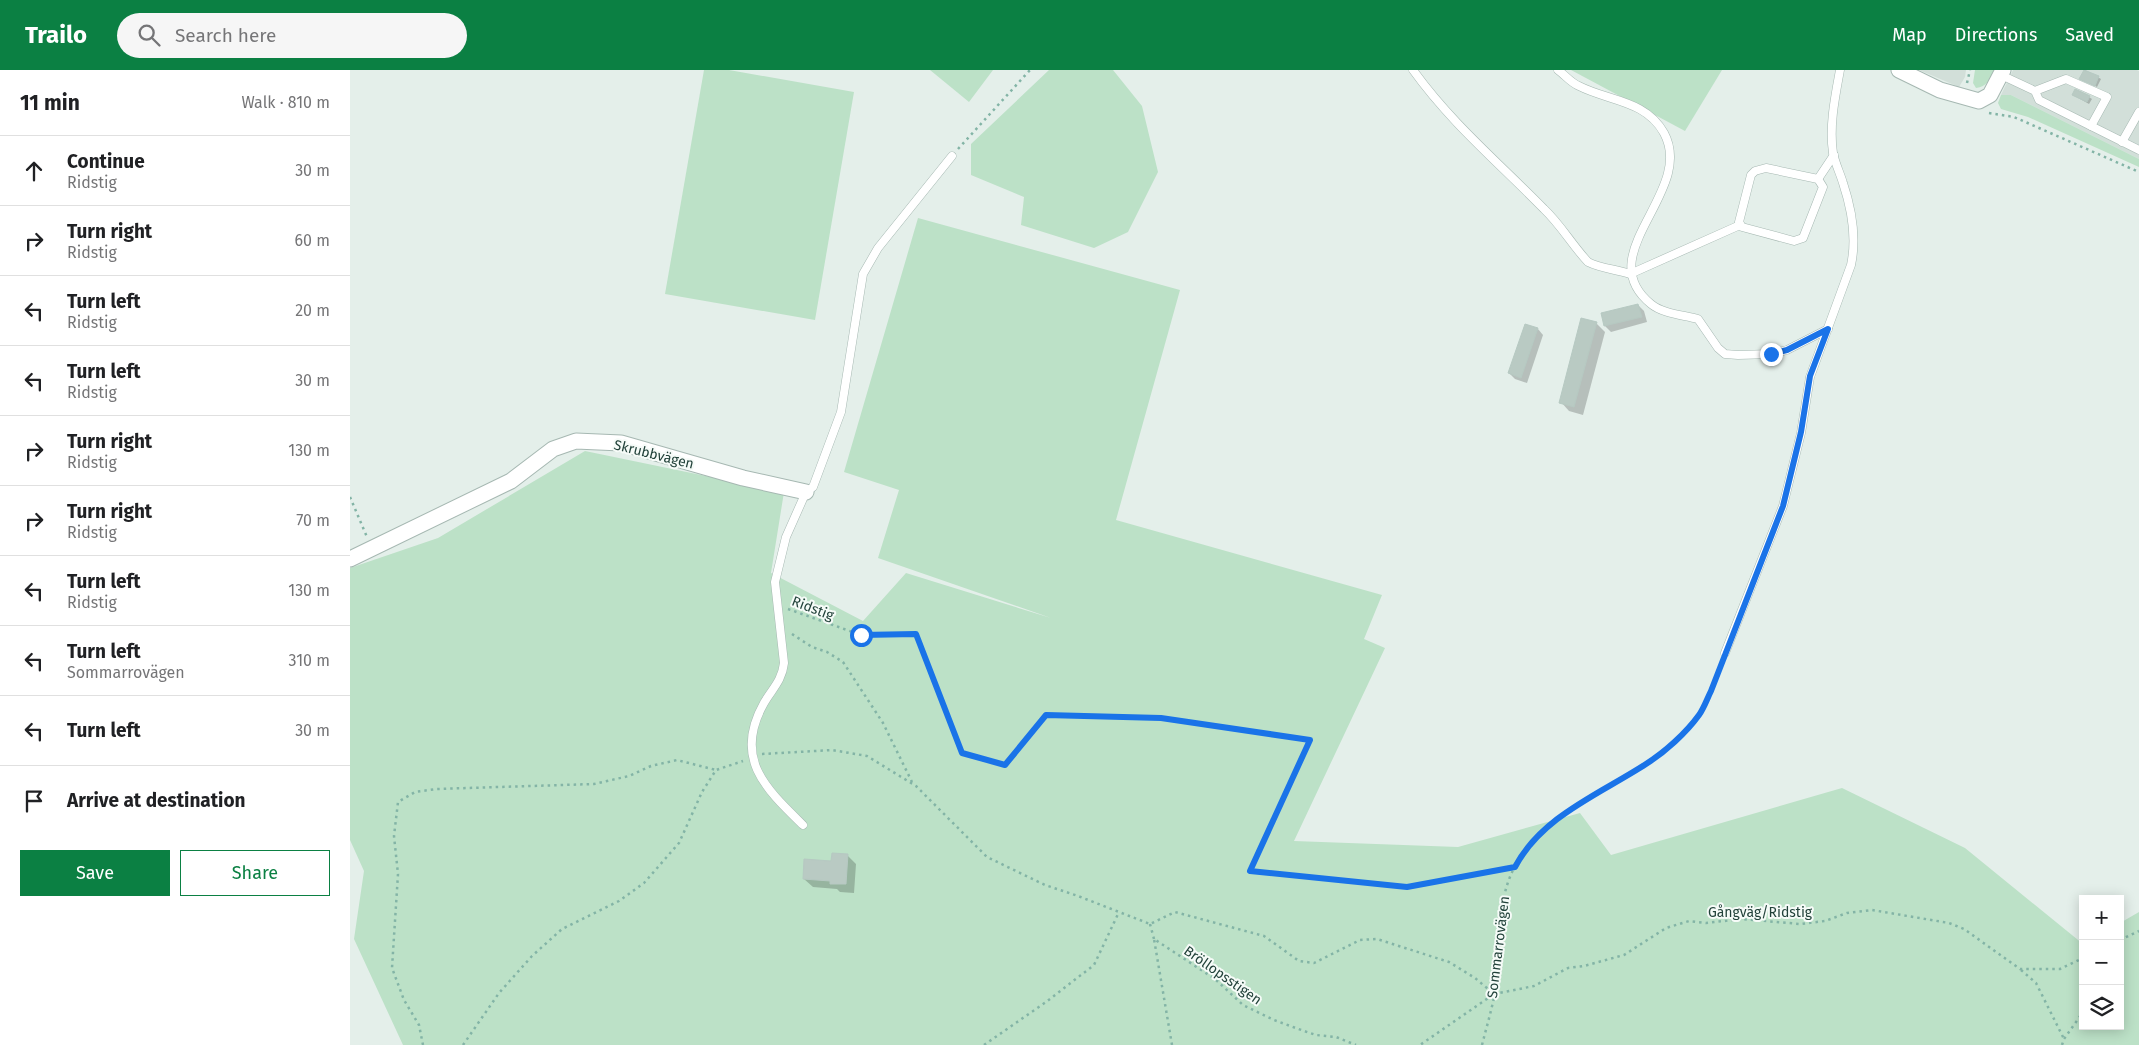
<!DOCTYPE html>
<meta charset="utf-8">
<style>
body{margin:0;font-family:"Fira Sans",sans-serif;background:#f6f6f6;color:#202124}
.controls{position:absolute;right:15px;bottom:15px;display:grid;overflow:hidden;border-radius:0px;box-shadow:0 2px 12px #0003}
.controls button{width:45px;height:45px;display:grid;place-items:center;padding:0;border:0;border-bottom:1px solid #e0e0e0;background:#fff;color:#202124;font:25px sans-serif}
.stop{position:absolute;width:15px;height:15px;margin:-11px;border:4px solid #1a73e8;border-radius:50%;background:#fff}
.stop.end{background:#1a73e8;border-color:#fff;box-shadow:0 1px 5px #0008}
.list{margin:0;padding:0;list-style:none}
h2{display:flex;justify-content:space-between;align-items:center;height:65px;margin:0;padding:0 20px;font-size:21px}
h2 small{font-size:16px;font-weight:400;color:#757577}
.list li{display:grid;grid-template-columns:32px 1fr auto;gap:15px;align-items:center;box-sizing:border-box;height:70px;padding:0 20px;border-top:1px solid #e0e0e0}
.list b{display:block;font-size:19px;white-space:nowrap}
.list p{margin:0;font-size:16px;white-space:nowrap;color:#757577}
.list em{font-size:16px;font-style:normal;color:#757577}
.actions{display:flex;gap:10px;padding:15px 20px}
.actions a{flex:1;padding:11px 0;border:1px solid #0b8043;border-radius:0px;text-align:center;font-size:18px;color:#0b8043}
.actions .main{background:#0b8043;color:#fff}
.icon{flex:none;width:28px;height:28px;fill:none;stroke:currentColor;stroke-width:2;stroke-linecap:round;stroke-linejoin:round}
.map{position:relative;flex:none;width:1789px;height:975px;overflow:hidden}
header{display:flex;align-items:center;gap:30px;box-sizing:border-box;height:70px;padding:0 25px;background:#0b8043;color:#fff}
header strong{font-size:24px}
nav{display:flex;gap:28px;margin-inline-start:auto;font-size:18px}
.search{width:350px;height:45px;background:#f6f6f6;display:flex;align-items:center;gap:12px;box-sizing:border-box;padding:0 18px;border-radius:28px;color:#757577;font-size:19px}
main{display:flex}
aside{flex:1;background:#fff}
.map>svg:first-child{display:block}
.built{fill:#d2dfd9}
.green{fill:#bce1c7}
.shadow{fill:#0003}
.building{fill:#b9cac3;stroke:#b6c9c2}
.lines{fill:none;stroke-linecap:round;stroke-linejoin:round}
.service-casing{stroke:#a6b8b2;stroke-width:9}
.minor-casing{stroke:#a6b8b2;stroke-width:17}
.path{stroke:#83b4a6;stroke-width:2.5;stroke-dasharray:2.5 4;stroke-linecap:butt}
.service{stroke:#fff;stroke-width:8}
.minor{stroke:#fff;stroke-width:15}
.route{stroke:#1a73e8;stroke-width:6}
.labels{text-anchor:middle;stroke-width:4;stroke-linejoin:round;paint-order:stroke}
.street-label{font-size:14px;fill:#22423a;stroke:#f6fbf8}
</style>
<header>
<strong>Trailo</strong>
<div class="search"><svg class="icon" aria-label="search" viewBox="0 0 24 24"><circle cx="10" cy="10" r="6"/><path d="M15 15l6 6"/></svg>Search here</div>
<nav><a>Map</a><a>Directions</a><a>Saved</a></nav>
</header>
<main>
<aside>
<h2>11 min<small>Walk · 810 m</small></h2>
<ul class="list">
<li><svg class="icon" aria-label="ahead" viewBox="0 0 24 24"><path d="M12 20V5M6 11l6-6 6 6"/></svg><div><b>Continue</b><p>Ridstig</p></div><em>30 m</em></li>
<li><svg class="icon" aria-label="right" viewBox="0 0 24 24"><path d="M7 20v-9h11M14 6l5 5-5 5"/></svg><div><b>Turn right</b><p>Ridstig</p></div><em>60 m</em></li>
<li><svg class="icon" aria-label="left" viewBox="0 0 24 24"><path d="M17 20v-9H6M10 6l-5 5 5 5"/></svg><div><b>Turn left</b><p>Ridstig</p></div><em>20 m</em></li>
<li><svg class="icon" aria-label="left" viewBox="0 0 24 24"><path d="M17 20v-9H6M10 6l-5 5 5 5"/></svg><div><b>Turn left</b><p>Ridstig</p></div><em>30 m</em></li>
<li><svg class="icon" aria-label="right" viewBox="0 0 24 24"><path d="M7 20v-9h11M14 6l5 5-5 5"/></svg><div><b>Turn right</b><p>Ridstig</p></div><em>130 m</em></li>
<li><svg class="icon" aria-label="right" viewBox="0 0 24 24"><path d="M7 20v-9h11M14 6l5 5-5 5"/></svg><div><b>Turn right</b><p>Ridstig</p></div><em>70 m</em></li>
<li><svg class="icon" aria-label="left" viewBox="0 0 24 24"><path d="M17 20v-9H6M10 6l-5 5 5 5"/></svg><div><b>Turn left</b><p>Ridstig</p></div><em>130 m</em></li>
<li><svg class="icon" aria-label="left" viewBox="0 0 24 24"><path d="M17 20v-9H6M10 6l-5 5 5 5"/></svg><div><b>Turn left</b><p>Sommarrovägen</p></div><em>310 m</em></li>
<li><svg class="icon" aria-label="left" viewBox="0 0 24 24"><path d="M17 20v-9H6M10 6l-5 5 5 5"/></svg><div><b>Turn left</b></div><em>30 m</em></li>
<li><svg class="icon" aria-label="arrive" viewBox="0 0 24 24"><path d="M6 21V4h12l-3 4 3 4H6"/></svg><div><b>Arrive at destination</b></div></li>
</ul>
<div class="actions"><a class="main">Save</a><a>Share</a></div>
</aside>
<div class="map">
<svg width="1789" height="975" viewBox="0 0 1789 975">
<rect width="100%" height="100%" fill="#e4efea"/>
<!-- built -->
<g class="built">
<polygon points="1569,0 1616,0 1615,7 1609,17"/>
<polygon points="1663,0 1787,0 1789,1 1789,89 1661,25 1651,25"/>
</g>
<!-- green -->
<g class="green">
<polygon points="354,0 379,0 504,22 465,250 315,224"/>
<polygon points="580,0 643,0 619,32"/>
<polygon points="699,0 763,0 792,36 808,102 778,162 744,178 671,155 674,127 621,105 621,74"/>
<polygon points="1221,0 1372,0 1335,61"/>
<path d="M1625,0H1644C1640,9 1637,17 1626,18L1623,13Z"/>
<polygon points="1651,25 1661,25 1789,89 1789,97 1678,47 1651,39 1648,33"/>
<polygon points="568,148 830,220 766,450 1032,525 1014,569 1035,578 944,771 1108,777 1230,743 1261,785 1492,718 1615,778 1733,874 1733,956 1770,956 1770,853 1789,842 1789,975 53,975 4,869 14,801 0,770 0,498 88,468 235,381 434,422 421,503 513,551 556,503 701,548 528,488 549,420 494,402"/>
</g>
<!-- shadow -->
<g class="shadow">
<polygon points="1735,0 1751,9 1747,17 1731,8"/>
<polygon points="1723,25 1739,27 1742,29 1739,34"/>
<polygon points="1288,235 1294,241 1297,252 1261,262 1255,256 1252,244"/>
<polygon points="1246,253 1255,262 1233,345 1219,341 1211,332"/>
<polygon points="1176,255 1188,259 1193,265 1177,313 1165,309 1159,303"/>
<polygon points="497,785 506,794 504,823 490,822 487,819 463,817 454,809"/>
</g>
<!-- building -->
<g class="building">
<polygon points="1734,0 1749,6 1745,16 1729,9"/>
<polygon points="1725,19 1740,26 1737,32 1722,25"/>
<polygon points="1288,234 1292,247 1254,256 1251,243"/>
<polygon points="1231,248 1247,252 1224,337 1209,333"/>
<polygon points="1175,254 1188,258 1171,308 1158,303"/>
<polygon points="482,783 498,784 496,814 480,814 480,811 453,809 454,789 481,791"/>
</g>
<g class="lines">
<!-- service casing -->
<g class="service-casing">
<g id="service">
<path d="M1063,0C1101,53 1149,93 1194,139C1211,155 1222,175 1238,192C1252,199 1266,199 1280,204L1390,155"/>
<path d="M1208,0C1215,5 1221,13 1229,16C1258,31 1296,30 1314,63C1346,122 1239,184 1301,234C1313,244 1334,245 1348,249L1368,278L1375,284L1388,285L1421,284L1437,280L1478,259"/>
<polyline points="1651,5 1685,21 1689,30 1741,56 1757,27 1716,9 1685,21"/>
<polyline points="1741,56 1789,80"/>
<polyline points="1772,72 1789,42"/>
<polygon points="1416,98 1468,109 1473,117 1453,168 1444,171 1392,157 1389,152 1401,105 1405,101"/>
<polyline points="1468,109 1484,85"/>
<path d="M1375,583L1433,436L1451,363L1460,307L1501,195C1507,167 1502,140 1493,113C1490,103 1485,93 1483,83C1479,56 1485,27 1490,0"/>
<path d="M453,755C415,718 383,688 414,633C422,619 432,611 434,593L425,512L436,467L456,422L463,417L491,342L513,204L528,178L602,86"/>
</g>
</g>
<!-- minor casing -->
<g class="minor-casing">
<g id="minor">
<polyline points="1549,0 1590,20 1629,31 1640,25 1653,0"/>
<polyline points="0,489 161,411 203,379 226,371 271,373 393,408 456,422"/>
</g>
</g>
<!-- path -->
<g class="path">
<polyline points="1617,13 1620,0"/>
<polyline points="1639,43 1664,47 1789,102"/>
<polyline points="608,79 680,0"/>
<polyline points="0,427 17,467"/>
<polyline points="438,539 511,565 566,564 612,683 655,695 696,645 811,648 961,670 900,801 1057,817 1165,797"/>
<polyline points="442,564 462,577 477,582 493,592 533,653 562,712"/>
<polyline points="412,684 482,680 517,686 566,716 637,787 695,815 728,826 800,854 825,842 914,866 949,891 964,893 1010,870 1027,869 1099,892 1125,908 1144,924 1070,975"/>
<polyline points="800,854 804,869"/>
<polyline points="1770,870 1789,861"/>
<polyline points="1671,900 1686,913 1714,969"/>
<polyline points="1144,924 1184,916 1218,898 1234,896 1274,885 1316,858 1339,851 1356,853 1392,849 1450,854 1475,851 1497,843 1522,840 1599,853 1614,859 1670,899 1710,899 1733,888"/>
<polyline points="73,975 69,955 54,930 42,898 48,804 44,766 48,732 65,722 86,719 244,714 279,706 301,696 327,690 366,700"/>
<polyline points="113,975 149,923 182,886 212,859 269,831 294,813 329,773 352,722 366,700 393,691"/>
<polyline points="634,975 696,932 744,895 769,842"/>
<polyline points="822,975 804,869 865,909 893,935 924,950 954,961 966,965 986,967 1006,975"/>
<path d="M1132,975C1137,955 1143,936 1146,916C1153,872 1144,830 1168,791C1211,723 1304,710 1349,645C1360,629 1365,610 1372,593"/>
<polyline points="1712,975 1714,969 1733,942"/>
</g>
<!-- service -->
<use href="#service" class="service"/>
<!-- minor -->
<use href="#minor" class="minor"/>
</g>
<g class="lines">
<!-- route -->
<path class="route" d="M511,565L566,564L612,683L655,695L696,645L811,648L960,670L900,801L1057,817L1165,797C1192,746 1250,724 1296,694C1315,682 1336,663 1349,645C1354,638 1357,629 1361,621L1433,436L1451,362L1460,306L1478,259L1437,280L1421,284"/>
</g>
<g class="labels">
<!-- street labels -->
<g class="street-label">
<text transform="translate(304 384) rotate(14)" y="5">Skrubbvägen</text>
<text transform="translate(463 538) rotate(21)" y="5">Ridstig</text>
<text x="1410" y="847">Gångväg/Ridstig</text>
<text transform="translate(1148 877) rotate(-83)" y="5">Sommarrovägen</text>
<text transform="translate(873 905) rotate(35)" y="5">Bröllopsstigen</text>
</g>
</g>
</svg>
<div class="controls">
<button>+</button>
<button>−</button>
<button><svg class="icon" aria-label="layers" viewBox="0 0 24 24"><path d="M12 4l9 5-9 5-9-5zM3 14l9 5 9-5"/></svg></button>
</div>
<div class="stop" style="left:511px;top:565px"></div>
<div class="stop end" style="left:1421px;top:284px"></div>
</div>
</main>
